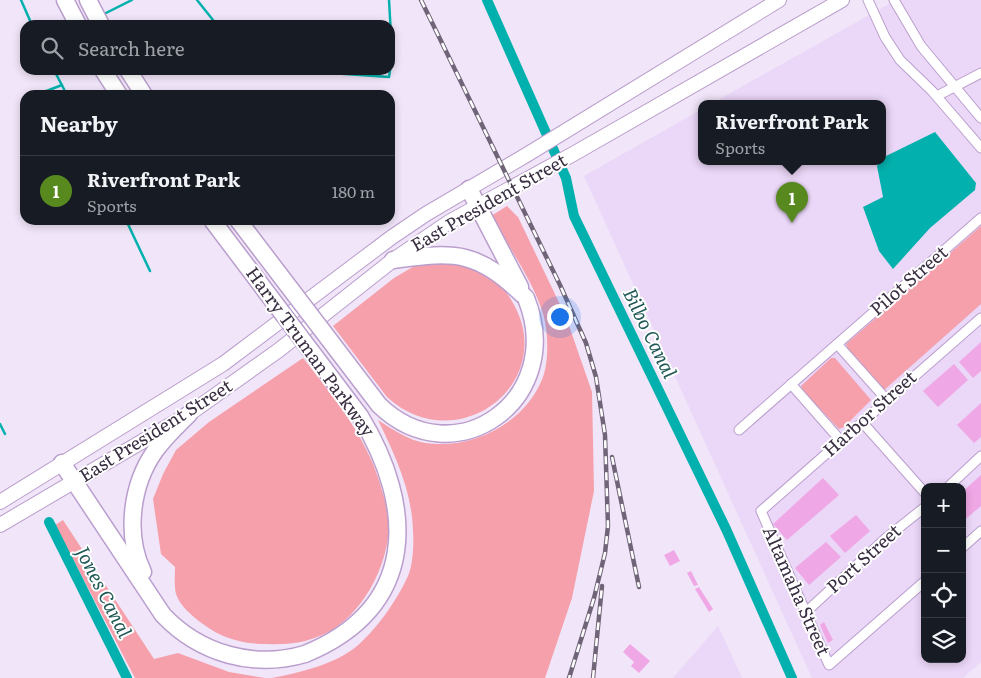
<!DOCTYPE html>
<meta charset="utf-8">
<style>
body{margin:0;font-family:Literata,serif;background:#20242c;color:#f1f3f6}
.controls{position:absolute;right:15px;bottom:15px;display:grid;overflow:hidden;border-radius:10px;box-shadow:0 2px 8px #0003}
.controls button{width:45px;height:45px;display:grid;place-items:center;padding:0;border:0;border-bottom:1px solid #363941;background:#171b24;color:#f1f3f6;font:25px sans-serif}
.you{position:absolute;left:559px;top:316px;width:18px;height:18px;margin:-12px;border:4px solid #fff;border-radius:50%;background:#1a73e8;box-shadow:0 0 0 8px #1a73e833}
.badge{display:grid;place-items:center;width:32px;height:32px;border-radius:50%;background:#57891e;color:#fff;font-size:16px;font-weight:700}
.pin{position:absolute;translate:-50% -41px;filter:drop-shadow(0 1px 2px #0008)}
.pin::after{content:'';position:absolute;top:26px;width:18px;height:15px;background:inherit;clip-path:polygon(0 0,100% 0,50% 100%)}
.popup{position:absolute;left:698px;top:100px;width:188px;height:65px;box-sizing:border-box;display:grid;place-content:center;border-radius:10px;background:#171b24;filter:drop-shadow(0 1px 4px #0005);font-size:16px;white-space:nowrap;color:#9ea1a6}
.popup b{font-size:19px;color:#f1f3f6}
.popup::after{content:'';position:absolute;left:50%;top:100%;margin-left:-10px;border:10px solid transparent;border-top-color:#171b24}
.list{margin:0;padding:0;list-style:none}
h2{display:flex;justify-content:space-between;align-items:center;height:65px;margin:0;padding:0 20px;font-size:21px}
h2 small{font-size:16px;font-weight:400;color:#9ea1a6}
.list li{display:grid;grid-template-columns:32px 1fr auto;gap:15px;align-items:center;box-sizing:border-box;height:70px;padding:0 20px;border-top:1px solid #363941}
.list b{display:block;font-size:19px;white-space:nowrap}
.list p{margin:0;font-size:16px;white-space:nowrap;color:#9ea1a6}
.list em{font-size:16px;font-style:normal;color:#9ea1a6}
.icon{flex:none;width:28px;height:28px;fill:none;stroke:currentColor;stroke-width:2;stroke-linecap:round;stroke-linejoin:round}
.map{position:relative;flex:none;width:981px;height:678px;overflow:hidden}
.search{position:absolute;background:#171b24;box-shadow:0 2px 8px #0003;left:20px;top:20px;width:375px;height:55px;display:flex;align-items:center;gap:12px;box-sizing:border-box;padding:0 18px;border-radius:15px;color:#9ea1a6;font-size:19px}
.panel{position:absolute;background:#171b24;box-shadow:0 2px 8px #0003;left:20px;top:90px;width:375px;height:135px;border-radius:15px}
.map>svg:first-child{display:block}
.built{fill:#ebd7f8;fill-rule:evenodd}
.green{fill:#f5a0aa}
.water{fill:#02b1ad}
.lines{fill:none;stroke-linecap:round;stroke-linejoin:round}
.stream{stroke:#02b1ad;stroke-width:2.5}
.canal{stroke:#02b1ad;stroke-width:10}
.building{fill:#f0a7e5}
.street-casing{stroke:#ba9ecd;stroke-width:11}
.primary-casing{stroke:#ba9ecd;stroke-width:16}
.highway-casing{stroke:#ba9ecd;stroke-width:19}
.street{stroke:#fff;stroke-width:9}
.primary{stroke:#fff;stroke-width:14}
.highway{stroke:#fff;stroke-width:16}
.rail-casing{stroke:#706578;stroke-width:4.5}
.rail{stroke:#fff;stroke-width:2.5;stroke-dasharray:8;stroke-linecap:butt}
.highway-bridge-casing{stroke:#ba9ecd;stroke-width:19;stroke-linecap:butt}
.highway-bridge{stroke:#fff;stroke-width:16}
.labels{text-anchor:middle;stroke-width:4;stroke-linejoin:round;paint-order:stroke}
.street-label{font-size:18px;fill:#3a2f42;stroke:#fff}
.water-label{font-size:19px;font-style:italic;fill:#205957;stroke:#fff}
</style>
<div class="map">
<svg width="981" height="678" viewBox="0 0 981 678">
<rect width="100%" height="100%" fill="#f1e5f9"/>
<!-- built -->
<g class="built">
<path d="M896,0H981V662L963,678H812L584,176L702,109V162H882V104H711ZM925,487H962V659H925Z"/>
<polygon points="718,626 742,678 673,678"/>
</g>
<!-- green -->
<g class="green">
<path d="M507,206L518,217L566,317L592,392L594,491L572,598L545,678H272C298,673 336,664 357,646C377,629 397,600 408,576C413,565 414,543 413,531C412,491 395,455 378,420C392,429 408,440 425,443C472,450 526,423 543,377C548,363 548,343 546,328C543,295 508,246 491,216Z"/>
<polygon points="981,226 981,304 883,391 849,352 846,344"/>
<path d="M440,261C457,264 476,268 491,277C500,283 508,294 513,303C559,383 457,461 387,397L333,326L394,278L416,265Z"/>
<path d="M303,358C336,400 370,441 383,494C385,501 388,509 389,516C392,559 364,617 322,635C304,643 287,645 267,644C243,644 223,639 203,624C193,617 180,606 176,594C174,586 175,575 175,567L161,554L153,499L163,474L176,450L209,422Z"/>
<polygon points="831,358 835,358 871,400 844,427 839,429 803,391 801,386"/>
<polygon points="63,520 154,659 178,653 229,672 265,678 135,678 55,525"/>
</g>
<!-- water -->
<polygon class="water" points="935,132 976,183 975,190 930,228 893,269 879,251 863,207 883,197 877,166 879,162 882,162 882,158"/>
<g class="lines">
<!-- stream -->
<g class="stream">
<polyline points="21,0 32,25"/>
<polyline points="197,0 217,25"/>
<polyline points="389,0 392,52 390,70"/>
<polyline points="102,15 132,0"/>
<polyline points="54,70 67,95"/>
<polyline points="287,70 389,77 390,70"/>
<polyline points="36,95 62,85"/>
<polyline points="23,100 25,99"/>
<polyline points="126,220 150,271"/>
<polyline points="0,424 5,434"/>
</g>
<!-- canal -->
<g class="canal">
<polyline points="487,0 566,178 574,216 726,529 792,678"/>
<polyline points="49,522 127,678"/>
</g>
</g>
<!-- building -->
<g class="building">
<polygon points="981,342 981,371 973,378 959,362"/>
<polygon points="954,364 968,380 938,407 923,391"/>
<polygon points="981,403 981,437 974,443 957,425"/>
<polygon points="981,475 981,506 962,522 962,492"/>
<polygon points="823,478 839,495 787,540 773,524"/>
<polygon points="856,515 870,531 845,553 830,536"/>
<polygon points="826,542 841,557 809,585 795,568"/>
<polygon points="674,550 680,561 670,566 664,555"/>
<polygon points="691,571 698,585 694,586 687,573"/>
<polygon points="699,587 713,609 709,612 695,589"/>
<polygon points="824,622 833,640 828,643 820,625"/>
<polygon points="630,644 650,661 639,673 631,666 634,662 623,652"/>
</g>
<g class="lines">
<!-- street casing -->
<g class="street-casing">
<g id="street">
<polyline points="868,0 885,37 900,60 932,91 981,148"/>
<polyline points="894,0 921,46 981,118"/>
<polyline points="937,96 981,73"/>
<polyline points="837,344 886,399"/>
<polyline points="791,384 841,441"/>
<polyline points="862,422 925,493"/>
<polyline points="739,430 981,218"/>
<polyline points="948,487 981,456"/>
<polyline points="962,548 981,531"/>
<polyline points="925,581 829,665 761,511 981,318"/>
<polyline points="805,613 886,538 925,507"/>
</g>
</g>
<!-- primary casing -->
<g class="primary-casing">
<g id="primary">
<polyline points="0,502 223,364 392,237 426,214 528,154 779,0"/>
<polyline points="0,525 189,414 279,350 393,260 449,222 575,153 842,0"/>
</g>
</g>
<!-- highway casing -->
<g class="highway-casing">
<g id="highway">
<polyline points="65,0 78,25"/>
<polyline points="88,0 101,25"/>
<polyline points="103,70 119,95"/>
<polyline points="128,70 144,95"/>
<polyline points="469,189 520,287"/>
<path d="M393,260C458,251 477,251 526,298"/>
<path d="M62,463L163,615C200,654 254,669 305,654"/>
<path d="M143,572C125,535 131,485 155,451C165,437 177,426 189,414"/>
</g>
</g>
<!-- street -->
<use href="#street" class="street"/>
<!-- primary -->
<use href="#primary" class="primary"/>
<!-- highway -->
<use href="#highway" class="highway"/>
<!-- rail casing -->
<g class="rail-casing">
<g id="rail">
<polyline points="421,0 560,285 586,343 596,377 605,435 608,526 605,553 594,598 569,678"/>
<polyline points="612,457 639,587"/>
<polyline points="593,678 602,586"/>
</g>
</g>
<!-- rail -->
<use href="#rail" class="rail"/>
<!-- highway-bridge casing -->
<g class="highway-bridge-casing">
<g id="highway-bridge">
<path d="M212,220L360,416C416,508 418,608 305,654"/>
<path d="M238,220L379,405C454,478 567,400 526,298"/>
</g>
</g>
<!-- highway-bridge -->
<use href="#highway-bridge" class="highway-bridge"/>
</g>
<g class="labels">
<!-- street labels -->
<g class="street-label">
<text transform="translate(489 203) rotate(-30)" y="6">East President Street</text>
<text transform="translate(909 281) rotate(-41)" y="6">Pilot Street</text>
<text transform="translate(310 352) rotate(54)" y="6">Harry Truman Parkway</text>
<text transform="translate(870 414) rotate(-42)" y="6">Harbor Street</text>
<text transform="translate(156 431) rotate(-32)" y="6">East President Street</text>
<text transform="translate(864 559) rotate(-42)" y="6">Port Street</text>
<text transform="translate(796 591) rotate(66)" y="6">Altamaha Street</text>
</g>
<!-- water labels -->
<g class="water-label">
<text transform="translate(650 333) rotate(64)" y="7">Bilbo Canal</text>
<text transform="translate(104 592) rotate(63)" y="7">Jones Canal</text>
</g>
</g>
</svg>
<div class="controls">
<button>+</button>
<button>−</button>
<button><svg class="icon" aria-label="locate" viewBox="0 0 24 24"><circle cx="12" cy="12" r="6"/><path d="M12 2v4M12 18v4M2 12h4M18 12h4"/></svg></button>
<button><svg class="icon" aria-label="layers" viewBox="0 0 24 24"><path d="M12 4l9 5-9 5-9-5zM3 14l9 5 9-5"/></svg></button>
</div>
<div class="you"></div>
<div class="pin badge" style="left:792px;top:223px">1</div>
<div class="popup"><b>Riverfront Park</b>Sports</div>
<div class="search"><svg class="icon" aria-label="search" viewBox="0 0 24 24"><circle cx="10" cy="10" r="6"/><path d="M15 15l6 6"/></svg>Search here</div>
<section class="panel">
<h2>Nearby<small></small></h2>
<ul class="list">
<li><span class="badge">1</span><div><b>Riverfront Park</b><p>Sports</p></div><em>180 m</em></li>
</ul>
</section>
</div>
